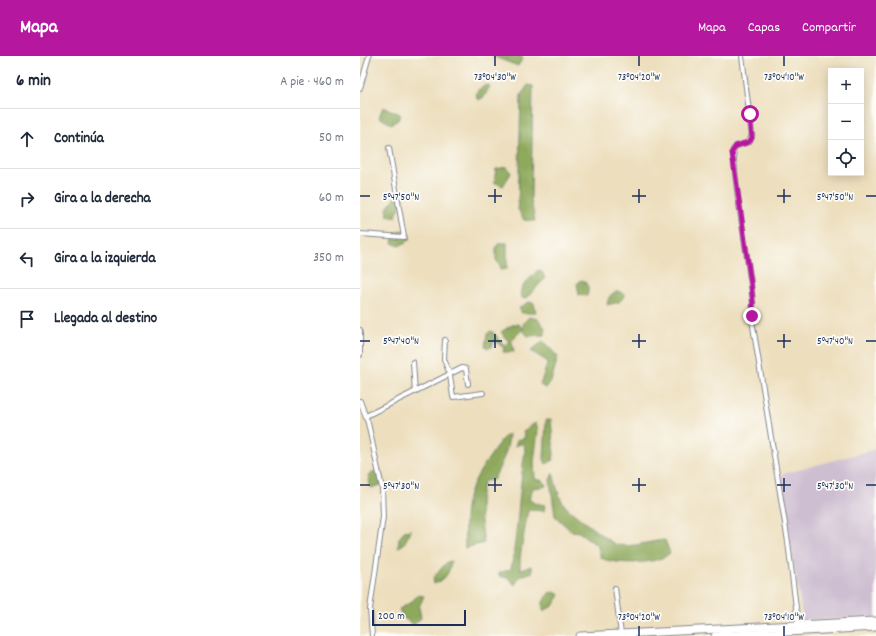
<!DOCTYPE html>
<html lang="es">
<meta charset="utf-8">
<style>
body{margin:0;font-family:Dekko,sans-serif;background:#f6f6f7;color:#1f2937}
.controls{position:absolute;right:12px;top:12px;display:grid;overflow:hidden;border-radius:0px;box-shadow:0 2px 10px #0003}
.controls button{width:36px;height:36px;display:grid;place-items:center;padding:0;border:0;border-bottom:1px solid #e0e1e3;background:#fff;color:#1f2937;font:20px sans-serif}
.scale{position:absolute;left:12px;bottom:10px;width:94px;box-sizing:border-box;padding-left:4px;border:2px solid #1b2f5e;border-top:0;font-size:11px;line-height:14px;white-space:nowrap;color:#1b2f5e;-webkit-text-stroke:3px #fdfcf7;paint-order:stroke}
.stop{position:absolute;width:12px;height:12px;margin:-9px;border:3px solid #b5179e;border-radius:50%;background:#fff}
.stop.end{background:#b5179e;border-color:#fff;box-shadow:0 1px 4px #0008}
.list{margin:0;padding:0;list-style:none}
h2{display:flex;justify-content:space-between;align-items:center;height:52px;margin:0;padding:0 16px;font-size:17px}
h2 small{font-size:13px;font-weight:400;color:#747a83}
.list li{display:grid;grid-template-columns:26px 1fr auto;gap:12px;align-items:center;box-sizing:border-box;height:60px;padding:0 16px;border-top:1px solid #e0e1e3}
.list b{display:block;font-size:15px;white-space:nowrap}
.list em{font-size:13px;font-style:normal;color:#747a83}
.icon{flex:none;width:22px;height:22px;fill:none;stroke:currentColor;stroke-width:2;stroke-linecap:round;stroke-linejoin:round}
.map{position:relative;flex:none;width:516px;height:580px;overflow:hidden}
header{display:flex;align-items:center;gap:24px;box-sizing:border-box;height:56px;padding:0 20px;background:#b5179e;color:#fff}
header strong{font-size:19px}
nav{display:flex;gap:22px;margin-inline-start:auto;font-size:14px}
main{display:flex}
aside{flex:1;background:#fff}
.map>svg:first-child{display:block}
.industrial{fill:#cebed1}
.forest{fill:#8ea95b;stroke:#546c5c}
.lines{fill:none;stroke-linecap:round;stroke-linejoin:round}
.street-casing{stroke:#84878e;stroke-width:6}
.highway-casing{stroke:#84878e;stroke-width:9}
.street{stroke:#fff;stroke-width:4}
.highway{stroke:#fff;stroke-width:7}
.route{stroke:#b5179e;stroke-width:5}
.ticks{fill:none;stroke:#1b2f5e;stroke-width:1.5}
.ticks-label{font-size:10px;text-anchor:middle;fill:#1b2f5e;stroke:#fdfcf7;stroke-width:3.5;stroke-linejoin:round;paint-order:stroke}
</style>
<header>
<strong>Mapa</strong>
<nav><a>Mapa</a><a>Capas</a><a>Compartir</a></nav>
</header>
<main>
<aside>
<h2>6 min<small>A pie · 460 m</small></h2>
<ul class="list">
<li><svg class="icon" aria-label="ahead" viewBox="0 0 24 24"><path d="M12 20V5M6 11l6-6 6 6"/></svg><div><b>Continúa</b></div><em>50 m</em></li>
<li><svg class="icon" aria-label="right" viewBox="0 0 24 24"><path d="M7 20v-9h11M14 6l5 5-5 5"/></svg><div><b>Gira a la derecha</b></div><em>60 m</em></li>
<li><svg class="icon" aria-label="left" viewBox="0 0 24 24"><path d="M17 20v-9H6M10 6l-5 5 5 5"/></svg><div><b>Gira a la izquierda</b></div><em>350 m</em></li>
<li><svg class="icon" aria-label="arrive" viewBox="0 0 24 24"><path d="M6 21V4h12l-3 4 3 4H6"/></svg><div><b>Llegada al destino</b></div></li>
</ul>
</aside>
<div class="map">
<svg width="516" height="580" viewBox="0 0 516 580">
<rect width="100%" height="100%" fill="#fdfcf7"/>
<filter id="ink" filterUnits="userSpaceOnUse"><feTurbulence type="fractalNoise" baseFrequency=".025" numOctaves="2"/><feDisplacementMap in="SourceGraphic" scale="8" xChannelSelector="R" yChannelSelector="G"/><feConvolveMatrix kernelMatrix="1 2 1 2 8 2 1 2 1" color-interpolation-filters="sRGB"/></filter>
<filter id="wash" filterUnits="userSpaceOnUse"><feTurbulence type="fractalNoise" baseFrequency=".012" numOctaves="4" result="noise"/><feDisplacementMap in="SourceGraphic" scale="16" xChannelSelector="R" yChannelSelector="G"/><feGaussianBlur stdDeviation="0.9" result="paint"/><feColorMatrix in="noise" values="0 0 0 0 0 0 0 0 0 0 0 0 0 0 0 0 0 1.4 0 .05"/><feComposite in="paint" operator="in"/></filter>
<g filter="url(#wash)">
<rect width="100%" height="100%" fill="#eddfbe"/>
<!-- industrial -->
<polygon class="industrial" points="516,393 516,561 443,564 419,419"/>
<!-- forest -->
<g class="forest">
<polygon points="132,0 160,0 163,2 158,10"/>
<polygon points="126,29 130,30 124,41 118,44 116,40 118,34"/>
<polygon points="168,29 173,30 171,144 175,165 164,164 158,153 161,39"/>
<polygon points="23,51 40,58 38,64 31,68 19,61"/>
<polygon points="147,111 151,117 143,130 134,126 136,113"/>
<polygon points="45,141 35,161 28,160 27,152 35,142"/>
<polygon points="41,174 49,178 50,184 39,190 32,187 34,178"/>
<polygon points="139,187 147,187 147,213 140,214 140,209 136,204 136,191"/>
<path d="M178,214L183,217L185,223C177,229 171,240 163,243L160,238L162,231Z"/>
<path d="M223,224C229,230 229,233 227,240L219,239L217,228L219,225Z"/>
<path d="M258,235L266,239L259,246L247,249C248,241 251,237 258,235Z"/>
<polygon points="169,246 174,247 176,257 162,257 159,254 160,251"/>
<path d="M169,261L178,263L185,272V279L168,280L162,274L150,286H152L154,296H143L144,292L134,284L132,291L127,292L125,290L127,278L131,275C138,279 139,286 146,290L149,286L141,276L152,269L159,268L163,273L164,266Z"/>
<polygon points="183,285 198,301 191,325 186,332 180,329 188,306 171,295"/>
<polygon points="191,363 194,399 192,405 186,408 184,403 186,364"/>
<path d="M176,367L178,374L174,406L175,423L184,425L186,430L173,432L169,443L174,447L185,449L184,455L168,454L160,501V514L171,510L173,516L160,520L155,529L148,522L139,520V517L151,513C158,474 159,434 165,394L164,387L155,390L157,384L165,382L163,376L170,370Z"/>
<path d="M149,378C148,395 141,409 133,424L124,425C117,445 121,466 124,487L105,492C104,447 105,436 131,399C137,391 140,382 149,378Z"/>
<polygon points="20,414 23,428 11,432 8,420 12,416"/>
<path d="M193,417C196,428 198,441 206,451C210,455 253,489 257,489C273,492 289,485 305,484L310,497C298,509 256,509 241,502L238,491L235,488L219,476L211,475L195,460L190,424Z"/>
<polygon points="51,474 44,488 38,491 39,483 44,475"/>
<path d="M91,505C90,517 85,524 74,528L73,522L87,506Z"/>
<polygon points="194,536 200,539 193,550 183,555 183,546 189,537"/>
<polygon points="58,539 64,540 59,551 61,562 54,569 42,561 39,553 50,547"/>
</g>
</g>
<g filter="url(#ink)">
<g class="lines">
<!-- street casing -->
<g class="street-casing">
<g id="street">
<polyline points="382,0 392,79 389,86 376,90 373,94 377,134 391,228 393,247 392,264 428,486 438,568"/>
<polyline points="0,32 9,0"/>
<polyline points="0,178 44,181 29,92"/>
<polyline points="0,274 0,299"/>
<polyline points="85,284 84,303 90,319 93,341 123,337"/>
<polyline points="53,306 55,336"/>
<polyline points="0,345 8,367 22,432 23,461 10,553 12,580"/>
<polyline points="6,360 102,312 106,313 108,328"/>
<polyline points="255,532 261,578"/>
</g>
</g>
<!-- highway casing -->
<g class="highway-casing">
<g id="highway">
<polyline points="220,580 516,565"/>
<polyline points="355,580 516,571"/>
</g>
</g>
<!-- street -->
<use href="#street" class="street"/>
<!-- highway -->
<use href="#highway" class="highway"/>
</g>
</g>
<g class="lines" filter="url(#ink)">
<!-- route -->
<polyline class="route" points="390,58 392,82 389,86 376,90 372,96 391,228 393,247 392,260"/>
</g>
<!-- ticks -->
<path class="ticks" d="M135,0V10M279,0V10M424,0V10M135,133V147M279,133V147M424,133V147M0,140H10M128,140H142M272,140H286M417,140H431M506,140H516M135,278V292M279,278V292M424,278V292M0,285H10M128,285H142M272,285H286M417,285H431M506,285H516M135,422V436M279,422V436M424,422V436M0,429H10M128,429H142M272,429H286M417,429H431M506,429H516M279,570V580M424,570V580"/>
<g class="ticks-label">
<text x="135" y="24">73°04'30"W</text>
<text x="279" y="24">73°04'20"W</text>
<text x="424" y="24">73°04'10"W</text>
<text x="41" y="144">5°47'50"N</text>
<text x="475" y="144">5°47'50"N</text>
<text x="41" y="288">5°47'40"N</text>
<text x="475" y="288">5°47'40"N</text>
<text x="41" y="433">5°47'30"N</text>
<text x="475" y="433">5°47'30"N</text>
<text x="279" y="564">73°04'20"W</text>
<text x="424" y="564">73°04'10"W</text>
</g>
</svg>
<div class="controls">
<button>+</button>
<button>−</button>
<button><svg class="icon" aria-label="locate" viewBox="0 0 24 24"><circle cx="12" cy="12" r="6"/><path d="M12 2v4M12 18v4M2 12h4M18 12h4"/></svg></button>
</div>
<div class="scale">200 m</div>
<div class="stop" style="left:390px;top:58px"></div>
<div class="stop end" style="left:392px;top:260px"></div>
</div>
</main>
